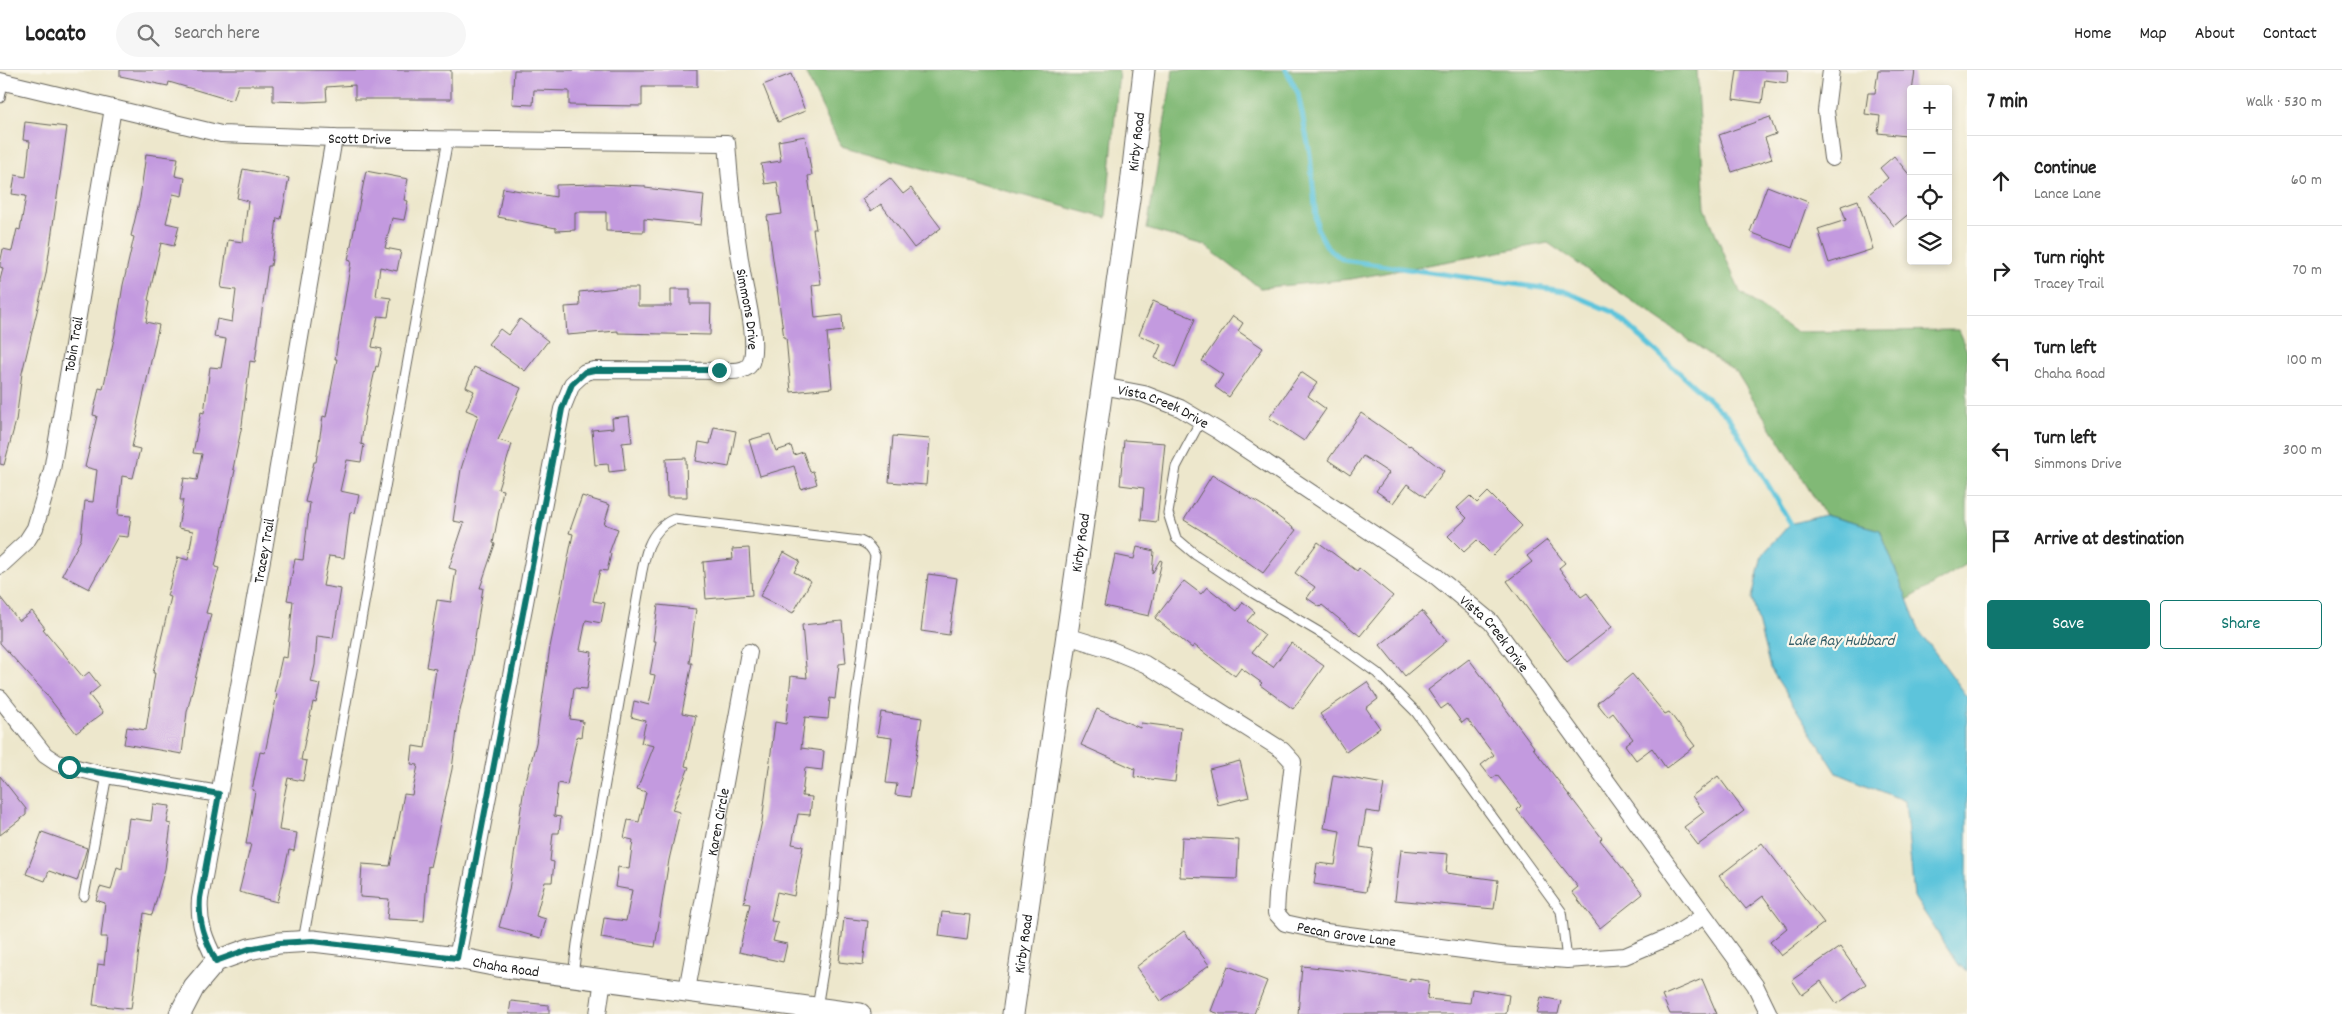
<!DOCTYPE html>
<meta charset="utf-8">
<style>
body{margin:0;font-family:Dekko,sans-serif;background:#f6f6f6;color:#222}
.controls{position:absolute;right:15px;top:15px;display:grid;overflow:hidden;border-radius:5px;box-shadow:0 2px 8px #0003}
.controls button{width:45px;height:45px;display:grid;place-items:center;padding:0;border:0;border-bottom:1px solid #e0e0e0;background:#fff;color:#222;font:25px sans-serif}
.stop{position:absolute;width:15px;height:15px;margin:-11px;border:4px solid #0f766e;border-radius:50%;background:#fff}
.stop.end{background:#0f766e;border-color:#fff;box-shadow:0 1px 5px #0008}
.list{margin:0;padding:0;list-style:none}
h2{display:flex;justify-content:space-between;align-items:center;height:65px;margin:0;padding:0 20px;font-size:21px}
h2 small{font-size:16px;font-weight:400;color:#767676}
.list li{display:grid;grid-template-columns:32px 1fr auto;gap:15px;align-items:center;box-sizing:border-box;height:90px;padding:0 20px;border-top:1px solid #e0e0e0}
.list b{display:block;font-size:19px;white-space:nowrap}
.list p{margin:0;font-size:16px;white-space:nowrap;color:#767676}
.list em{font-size:16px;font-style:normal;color:#767676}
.actions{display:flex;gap:10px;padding:15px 20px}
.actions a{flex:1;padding:11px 0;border:1px solid #0f766e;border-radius:5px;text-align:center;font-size:18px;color:#0f766e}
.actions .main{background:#0f766e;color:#fff}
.icon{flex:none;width:28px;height:28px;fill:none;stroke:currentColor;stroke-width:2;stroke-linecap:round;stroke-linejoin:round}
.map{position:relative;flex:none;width:1967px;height:944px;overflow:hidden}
header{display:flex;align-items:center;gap:30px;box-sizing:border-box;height:70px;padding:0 25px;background:#fff;border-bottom:1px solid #e0e0e0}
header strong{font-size:24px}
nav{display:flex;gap:28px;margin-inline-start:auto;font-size:18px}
.search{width:350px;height:45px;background:#f6f6f6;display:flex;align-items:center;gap:12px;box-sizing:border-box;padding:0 18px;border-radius:28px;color:#767676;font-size:19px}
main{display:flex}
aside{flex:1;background:#fff}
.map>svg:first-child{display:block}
.forest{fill:#81b976;stroke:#4e6a49}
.water{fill:#5dc4db;stroke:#3c707c}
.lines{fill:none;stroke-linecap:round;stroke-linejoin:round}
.stream{stroke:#5dc4db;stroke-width:5}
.building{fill:#c39adf}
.service-casing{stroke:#65635a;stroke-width:11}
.minor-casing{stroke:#65635a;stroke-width:18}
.tertiary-casing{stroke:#65635a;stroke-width:23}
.service{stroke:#fff;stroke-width:9}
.minor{stroke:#fff;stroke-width:16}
.tertiary{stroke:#fff;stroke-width:21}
.route{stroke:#0f766e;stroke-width:6}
.labels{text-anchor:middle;stroke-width:4.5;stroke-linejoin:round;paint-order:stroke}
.street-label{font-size:15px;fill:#1c1c1c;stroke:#fbf7ec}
.water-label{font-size:16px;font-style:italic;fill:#365f68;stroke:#fbf7ec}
</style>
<header>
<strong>Locato</strong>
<div class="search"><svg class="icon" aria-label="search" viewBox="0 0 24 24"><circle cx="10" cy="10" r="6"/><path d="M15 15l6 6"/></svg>Search here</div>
<nav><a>Home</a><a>Map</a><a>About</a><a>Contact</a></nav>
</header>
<main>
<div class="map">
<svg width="1967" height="944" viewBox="0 0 1967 944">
<rect width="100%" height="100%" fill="#fbf7ec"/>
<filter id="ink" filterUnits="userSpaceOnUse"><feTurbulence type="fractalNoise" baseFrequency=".02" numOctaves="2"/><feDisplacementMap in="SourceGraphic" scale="10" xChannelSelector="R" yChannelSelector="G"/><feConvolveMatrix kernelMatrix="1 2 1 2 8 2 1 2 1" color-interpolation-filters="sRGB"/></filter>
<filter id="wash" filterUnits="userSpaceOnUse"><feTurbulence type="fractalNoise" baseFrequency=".0096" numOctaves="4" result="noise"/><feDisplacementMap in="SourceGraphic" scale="20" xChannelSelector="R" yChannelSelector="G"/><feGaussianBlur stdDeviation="1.12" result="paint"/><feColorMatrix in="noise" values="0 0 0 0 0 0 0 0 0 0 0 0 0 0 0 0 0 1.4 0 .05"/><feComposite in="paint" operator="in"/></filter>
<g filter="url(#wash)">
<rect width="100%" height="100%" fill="#ede7cc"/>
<!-- forest -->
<g class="forest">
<polygon points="804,0 1119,0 1106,148 841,76"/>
<polygon points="1173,0 1697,0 1705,138 1740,222 1795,262 1958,260 1967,281 1967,494 1907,530 1880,460 1825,445 1737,303 1548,173 1351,209 1260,218 1204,175 1147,159"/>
</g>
<!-- water -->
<polygon class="water" points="1825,445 1880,460 1920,562 1967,626 1967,901 1959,895 1914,827 1905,731 1837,703 1770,598 1752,528 1762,485 1790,454"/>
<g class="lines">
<!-- stream -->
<polyline class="stream" points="1286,0 1298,23 1310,84 1317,158 1327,177 1343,190 1564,221 1613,242 1729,348 1794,459"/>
</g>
<g id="blocks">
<!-- building -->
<g class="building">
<polygon points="120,0 451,0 451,29 355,29 355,15 326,17 327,31 306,32 273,31 273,15 238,15 233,31 169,12 168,16 120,6"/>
<polygon points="514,0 697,0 697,17 642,17 642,36 569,35 569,21 534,20 533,35 512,34"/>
<polygon points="1737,0 1788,0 1787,13 1765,10 1762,33 1733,29"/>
<polygon points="1878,0 1915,0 1906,66 1878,63 1880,46 1865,44 1868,23 1875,23"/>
<polygon points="791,4 805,41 778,52 763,15"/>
<polygon points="1770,47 1776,64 1765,68 1772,89 1732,102 1719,65"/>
<polygon points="25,52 67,57 46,204 22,303 16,351 4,395 0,394 0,210 3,198 0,197 0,194 3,179 12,181 17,159 20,160 26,126 12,124 15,105 26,107 30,71 23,70"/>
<polygon points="805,66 812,105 808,106 816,159 813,159 821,214 812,215 815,248 842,245 843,261 827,263 832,318 791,322 786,267 784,268 767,146 782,144 777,112 765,114 761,94 781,91 778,71"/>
<polygon points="146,84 178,88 175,106 185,108 182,126 173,124 166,153 179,156 174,176 161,173 148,230 150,231 146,252 159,255 132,377 140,379 133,408 122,406 118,445 131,446 128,467 118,466 89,519 62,505 81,469 85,431 93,432 97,400 85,397 97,346 93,345 99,318 103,319 115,264 123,215 134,167 131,166 140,128"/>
<polygon points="1894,86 1911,107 1911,142 1894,156 1869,124 1888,108 1880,98"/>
<polygon points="243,99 289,108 281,149 277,148 271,196 268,196 255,292 250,291 242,355 233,399 235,400 215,497 219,498 206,543 211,544 187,642 182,684 124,674 127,657 146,660 155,603 153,603 171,527 167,526 178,487 188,490 193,461 178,458 183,430 180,430 184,408 197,410 202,384 193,383 201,342 204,343 210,297 221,298 226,269 214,267 217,249 232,252 236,220 221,218 228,170 243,172 248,131 237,128"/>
<polygon points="366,101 408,109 404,130 408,131 404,150 392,148 385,178 401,181 397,201 380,197 376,226 391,228 388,247 378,246 372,277 382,279 378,297 376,296 365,344 361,374 364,375 361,392 347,390 340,421 359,425 355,443 350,442 344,488 329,486 323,516 341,519 333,568 317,566 315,595 311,612 320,614 316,633 313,632 301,690 307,691 303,711 288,708 283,732 279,760 297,763 294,781 289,780 277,832 239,822 251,774 246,774 255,721 252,720 260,682 265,683 277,624 274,623 282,587 287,588 293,531 287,530 295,489 303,490 310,433 305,432 314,392 316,392 323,346 326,347 337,289 335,289 351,191 348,190"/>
<polygon points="890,108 903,124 911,118 941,158 914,178 881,134 871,141 862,129"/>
<polygon points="597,114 645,116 645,118 704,125 701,155 644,149 644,162 606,161 606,142 575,142 575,160 556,161 556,158 498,147 503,118 556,127 556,115"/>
<polygon points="1767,116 1808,132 1792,178 1750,162"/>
<polygon points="1858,130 1873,179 1829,193 1818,159 1846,150 1841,136"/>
<polygon points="618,218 638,218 638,236 671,236 671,219 690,219 690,234 711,234 710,265 618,263 618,261 567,265 565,237 580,236 579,222"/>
<polygon points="1153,231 1195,249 1175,297 1155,288 1161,275 1139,265"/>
<polygon points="1233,246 1243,253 1238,261 1263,278 1229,327 1215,317 1223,305 1202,291"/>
<polygon points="520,249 548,271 525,301 488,274 500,259 508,265"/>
<polygon points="474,297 521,318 498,370 512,374 498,419 503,420 493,473 495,474 480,518 483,518 469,604 459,645 452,699 430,797 428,796 424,851 387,849 389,829 360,827 362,794 390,796 404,724 412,725 418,695 411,694 413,676 425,678 436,599 426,597 437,530 451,532 456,500 449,498 464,453 453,451 461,399 478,345 466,340 474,321 466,317"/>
<polygon points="1301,302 1317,313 1308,326 1326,339 1304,371 1269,348"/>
<polygon points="1361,343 1409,376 1410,375 1444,401 1425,427 1407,414 1393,433 1376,421 1389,403 1363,386 1350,405 1328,390"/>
<polygon points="629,346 632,372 622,373 625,400 609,402 608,394 595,395 592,360 613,358 612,348"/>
<polygon points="714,357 736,361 729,397 696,391 699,372 710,374"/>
<polygon points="770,364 776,381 791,376 794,385 803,382 810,402 813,401 817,414 801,419 794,396 760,406 749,370"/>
<polygon points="893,366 930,369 926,415 889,412"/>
<polygon points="1124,370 1165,373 1157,452 1141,450 1144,418 1120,415"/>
<polygon points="686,388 687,427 667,427 666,389"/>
<polygon points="1212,405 1265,437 1296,460 1263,503 1220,472 1184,450"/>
<polygon points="1488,422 1522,456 1493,486 1477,470 1464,482 1448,466 1467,448 1457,438 1470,426 1477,433"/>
<polygon points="582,426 610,435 604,454 618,459 609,483 611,484 607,501 600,500 593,531 605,533 601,553 586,550 580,580 592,582 587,619 574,618 570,649 583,651 581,667 577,666 567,715 558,713 554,746 561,747 559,763 553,763 550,791 554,792 552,812 545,812 536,846 546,849 541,868 499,857 509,820 524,718 536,673 550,577 573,464 569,463"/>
<polygon points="1547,470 1565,493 1559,498 1581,527 1587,523 1612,557 1567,592 1507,511 1532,492 1527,486"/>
<polygon points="1318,472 1357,501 1359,498 1393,526 1360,566 1322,535 1320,537 1307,528 1315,517 1295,503"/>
<polygon points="1137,477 1154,481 1152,504 1160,490 1162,491 1149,546 1104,536 1115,485 1134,489"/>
<polygon points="749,478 752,525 706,529 703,492 733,489 732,479"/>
<polygon points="784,482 800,491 794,502 811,511 793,543 760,526"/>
<polygon points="928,504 957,508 949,565 921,561"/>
<polygon points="1184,511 1201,524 1207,517 1237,541 1243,532 1255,542 1247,551 1265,565 1252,582 1273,597 1291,573 1324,596 1293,639 1260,615 1262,613 1241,598 1235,606 1194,575 1192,578 1155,548"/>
<polygon points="0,527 19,551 32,541 45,558 43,559 83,607 89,602 100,616 89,625 103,643 76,663 46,624 0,573"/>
<polygon points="658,535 696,539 689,593 692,593 682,643 696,646 685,696 689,697 672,740 680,742 669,790 655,877 601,868 604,848 626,851 632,820 615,817 618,797 629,799 633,770 624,768 628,750 639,752 646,722 637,719 654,676 641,673 646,651 631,647 634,631 649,635 655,605 650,604 656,571 653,571"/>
<polygon points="1422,541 1447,571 1405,606 1380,575"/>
<polygon points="842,551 846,593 839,594 835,629 830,628 828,649 805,647 801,678 824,681 822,700 805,698 802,726 812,727 810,745 798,744 792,774 803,776 794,826 777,822 771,851 778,852 773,871 787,874 783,892 739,882 750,834 744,833 762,751 775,652 786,654 791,606 807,608 802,555"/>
<polygon points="1469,589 1534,677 1533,678 1602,768 1600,770 1643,824 1600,858 1572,822 1578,817 1517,740 1521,736 1497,705 1492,709 1481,695 1494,685 1467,649 1462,653 1448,634 1441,639 1428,620"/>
<polygon points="1632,604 1665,644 1669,642 1695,676 1666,698 1652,678 1636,690 1625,675 1633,669 1613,643 1608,647 1597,633"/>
<polygon points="1367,612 1378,629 1366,638 1380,658 1346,682 1320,644"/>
<polygon points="1097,639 1140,658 1141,653 1181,658 1175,712 1134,707 1135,699 1081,675"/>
<polygon points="881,642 922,648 910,727 895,725 897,714 886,713 892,668 877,666"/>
<polygon points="1240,691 1249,727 1218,735 1209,699"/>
<polygon points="1333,705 1384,714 1379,743 1366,741 1360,777 1373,779 1366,822 1314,814 1317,793 1335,795 1340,761 1324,758"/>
<polygon points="0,706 26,739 26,745 0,765"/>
<polygon points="1718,706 1744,741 1698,775 1684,757 1704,742 1692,726"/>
<polygon points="153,734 170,736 167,753 171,754 165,799 152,845 144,843 131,939 93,935 98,894 104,895 107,867 101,867 105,833 96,830 100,817 111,820 117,797 122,799 129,748 151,751"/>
<polygon points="42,762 87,778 77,811 49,801 45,811 26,804"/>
<polygon points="1182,767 1239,770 1237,809 1180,807"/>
<polygon points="1762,773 1824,853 1781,886 1770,872 1787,858 1763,826 1746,839 1719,806"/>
<polygon points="1401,780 1448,784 1446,803 1498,810 1494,839 1395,830"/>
<polygon points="942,842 970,845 967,870 939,866"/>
<polygon points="844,848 868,851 863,895 839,892"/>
<polygon points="1184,861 1209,895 1161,931 1136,897"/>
<polygon points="1840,877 1866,914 1837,934 1821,911 1802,925 1792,910"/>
<polygon points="1228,896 1267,911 1254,944 1220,944 1211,941"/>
<polygon points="1302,896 1350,901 1410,911 1410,908 1429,911 1427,929 1470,933 1472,919 1509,925 1506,944 1298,944"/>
<polygon points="1702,909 1717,944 1670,944 1662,926"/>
<polygon points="1541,927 1561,931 1558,944 1537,944"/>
<polygon points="511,931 549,935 549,944 509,944"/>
</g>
</g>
</g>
<g filter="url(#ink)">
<use href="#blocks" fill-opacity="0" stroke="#65635a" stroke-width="1"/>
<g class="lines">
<!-- service casing -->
<g class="service-casing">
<g id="service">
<polyline points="0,28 3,12"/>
<polyline points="1201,350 1176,397 1168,443 1176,468 1196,485 1253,523 1324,565 1377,603 1416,642 1561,841 1567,890"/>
<polyline points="84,826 107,705"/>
<polyline points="303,871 448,69"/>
<path d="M573,906L577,874L638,524C643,496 645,461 674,449L860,471C868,474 872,478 875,486L842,733L832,846L817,938"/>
</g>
</g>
<!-- minor casing -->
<g class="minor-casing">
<g id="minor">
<polyline points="1831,0 1826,41 1832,88"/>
<path id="s1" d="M0,11L221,64L334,68L727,73C730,117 735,159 742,202C746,227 757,265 752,289C750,300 740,301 731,301L594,300L585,302L572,314L562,339L457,888"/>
<path id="s2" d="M1102,316L1144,324L1180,338L1217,360L1432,503L1491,552L1755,915L1769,944"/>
<path id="s3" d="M0,496L26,472L35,458L52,400L113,38"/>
<path id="s4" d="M1067,566L1109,579L1145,594L1282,680L1293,692L1277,825L1276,843L1285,853L1326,862L1501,885L1567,890L1625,886L1674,865L1704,846"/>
<polyline points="0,628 45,685 57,693 100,704 219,724"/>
<path id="s5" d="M216,891C205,870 198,853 200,829L264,479L334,68"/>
<path id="s6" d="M687,920L749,582"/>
<polyline points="598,944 603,909"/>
</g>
</g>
<!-- tertiary casing -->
<g class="tertiary-casing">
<g id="tertiary">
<path id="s7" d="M180,944L194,917L216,891L249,879L279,873L313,871L457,888L498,896L860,944"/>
<path id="s8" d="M1013,944L1131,115L1144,0"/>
</g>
</g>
<!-- service -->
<use href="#service" class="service"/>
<!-- minor -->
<use href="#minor" class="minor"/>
<!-- tertiary -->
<use href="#tertiary" class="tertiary"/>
</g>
</g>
<g class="lines" filter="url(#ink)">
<!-- route -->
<path class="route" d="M69,697L219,724L200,828C198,853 205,870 216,891L249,879L279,873L313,871L457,888L562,339L572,314L585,302L594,300H719"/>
</g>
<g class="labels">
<!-- street labels -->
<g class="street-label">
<text dy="5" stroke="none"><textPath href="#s1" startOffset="366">Scott Drive</textPath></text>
<text dy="5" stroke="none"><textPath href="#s8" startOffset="881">Kirby Road</textPath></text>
<text dy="5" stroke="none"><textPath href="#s1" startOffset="901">Simmons Drive</textPath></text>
<text dy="5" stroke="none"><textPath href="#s3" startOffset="240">Tobin Trail</textPath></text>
<text dy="5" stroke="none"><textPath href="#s2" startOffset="65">Vista Creek Drive</textPath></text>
<text dy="5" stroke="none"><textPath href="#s8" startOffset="476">Kirby Road</textPath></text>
<text dy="5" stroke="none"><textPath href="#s5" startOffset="419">Tracey Trail</textPath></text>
<text dy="5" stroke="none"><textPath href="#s2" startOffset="470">Vista Creek Drive</textPath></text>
<text dy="5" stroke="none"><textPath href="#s6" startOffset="171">Karen Circle</textPath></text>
<text dy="5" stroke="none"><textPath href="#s4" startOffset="489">Pecan Grove Lane</textPath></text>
<text dy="5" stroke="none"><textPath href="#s8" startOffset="71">Kirby Road</textPath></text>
<text dy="5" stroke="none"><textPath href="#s7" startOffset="359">Chaha Road</textPath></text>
</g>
<!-- water labels -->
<g class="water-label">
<text x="1841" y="575">Lake Ray Hubbard</text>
</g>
</g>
</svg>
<div class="controls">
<button>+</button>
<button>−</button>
<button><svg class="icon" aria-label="locate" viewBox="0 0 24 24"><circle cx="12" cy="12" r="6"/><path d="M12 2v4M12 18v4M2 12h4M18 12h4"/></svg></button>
<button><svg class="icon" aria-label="layers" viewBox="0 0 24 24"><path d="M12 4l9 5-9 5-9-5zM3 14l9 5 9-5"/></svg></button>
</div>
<div class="stop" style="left:69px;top:697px"></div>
<div class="stop end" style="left:719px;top:300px"></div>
</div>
<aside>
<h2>7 min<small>Walk · 530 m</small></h2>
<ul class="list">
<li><svg class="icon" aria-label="ahead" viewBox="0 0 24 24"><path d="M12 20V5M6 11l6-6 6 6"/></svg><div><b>Continue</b><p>Lance Lane</p></div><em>60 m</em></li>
<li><svg class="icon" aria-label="right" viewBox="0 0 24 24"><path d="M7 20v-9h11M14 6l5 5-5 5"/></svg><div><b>Turn right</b><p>Tracey Trail</p></div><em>70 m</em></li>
<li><svg class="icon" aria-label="left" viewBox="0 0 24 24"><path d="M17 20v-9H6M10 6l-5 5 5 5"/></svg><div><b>Turn left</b><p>Chaha Road</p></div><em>100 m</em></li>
<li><svg class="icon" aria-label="left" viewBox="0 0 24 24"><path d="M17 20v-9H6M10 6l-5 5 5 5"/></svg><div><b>Turn left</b><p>Simmons Drive</p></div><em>300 m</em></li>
<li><svg class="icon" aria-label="arrive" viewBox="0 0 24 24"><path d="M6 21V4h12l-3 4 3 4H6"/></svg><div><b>Arrive at destination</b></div></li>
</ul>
<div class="actions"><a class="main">Save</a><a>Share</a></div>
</aside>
</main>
